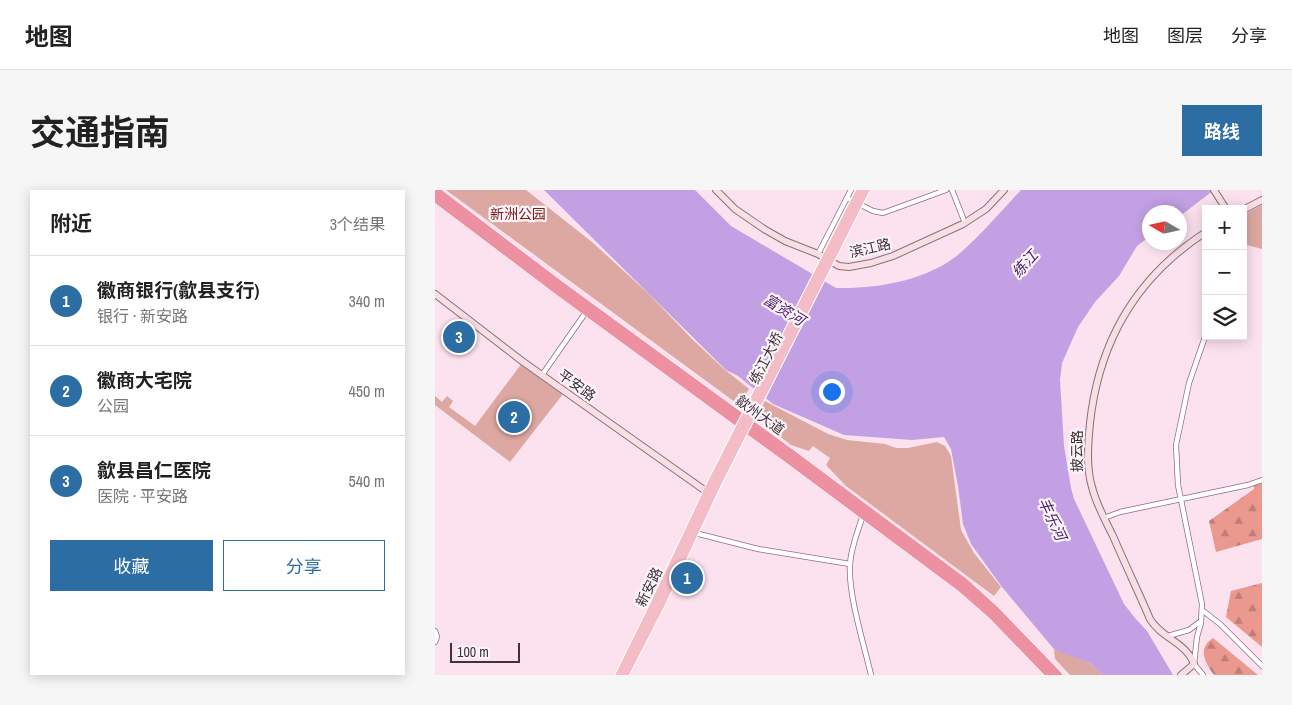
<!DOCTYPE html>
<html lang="zh">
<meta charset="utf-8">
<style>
body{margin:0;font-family:"Archivo Narrow","Noto Sans SC",sans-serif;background:#f6f6f6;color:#222}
.controls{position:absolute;right:15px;top:15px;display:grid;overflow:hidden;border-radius:0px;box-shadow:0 2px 12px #0003}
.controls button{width:45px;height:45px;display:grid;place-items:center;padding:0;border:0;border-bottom:1px solid #e0e0e0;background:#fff;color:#222;font:25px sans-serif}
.compass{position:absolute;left:707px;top:15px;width:45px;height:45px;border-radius:50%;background:#fff;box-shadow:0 2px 12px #0003;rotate:279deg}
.scale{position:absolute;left:15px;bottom:12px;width:70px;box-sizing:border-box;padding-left:5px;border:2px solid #3f3238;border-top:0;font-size:14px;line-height:18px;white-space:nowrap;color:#3f3238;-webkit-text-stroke:4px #fbf4f8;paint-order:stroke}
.you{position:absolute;left:396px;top:201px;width:18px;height:18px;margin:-12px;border:4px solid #fff;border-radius:50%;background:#1a73e8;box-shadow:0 0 0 8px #1a73e833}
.badge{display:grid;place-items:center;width:32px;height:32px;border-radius:50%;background:#2c6da3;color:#fff;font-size:16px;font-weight:700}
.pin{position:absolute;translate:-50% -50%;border:2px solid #fff;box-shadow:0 1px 5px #0006}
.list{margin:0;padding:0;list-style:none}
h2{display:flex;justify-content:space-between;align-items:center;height:65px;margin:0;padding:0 20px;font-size:21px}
h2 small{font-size:16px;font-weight:400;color:#767676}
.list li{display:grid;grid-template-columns:32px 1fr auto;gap:15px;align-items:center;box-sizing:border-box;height:90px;padding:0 20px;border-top:1px solid #e0e0e0}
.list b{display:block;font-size:19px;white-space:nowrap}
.list p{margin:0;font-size:16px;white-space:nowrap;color:#767676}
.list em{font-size:16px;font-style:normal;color:#767676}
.actions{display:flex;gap:10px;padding:15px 20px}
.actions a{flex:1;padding:11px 0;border:1px solid #2c6da3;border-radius:0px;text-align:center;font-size:18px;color:#2c6da3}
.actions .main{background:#2c6da3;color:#fff}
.icon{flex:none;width:28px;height:28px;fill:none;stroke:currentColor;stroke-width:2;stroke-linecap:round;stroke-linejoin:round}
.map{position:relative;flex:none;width:827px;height:485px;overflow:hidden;border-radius:0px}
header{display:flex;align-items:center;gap:30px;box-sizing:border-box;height:70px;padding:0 25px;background:#fff;border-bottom:1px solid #e0e0e0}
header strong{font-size:24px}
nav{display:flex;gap:28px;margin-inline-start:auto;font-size:18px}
.intro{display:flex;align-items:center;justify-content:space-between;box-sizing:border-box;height:120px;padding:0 30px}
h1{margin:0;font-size:35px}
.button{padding:12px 22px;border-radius:0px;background:#2c6da3;color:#fff;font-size:18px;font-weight:700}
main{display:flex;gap:30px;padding:0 30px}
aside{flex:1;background:#fff;border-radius:0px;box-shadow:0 2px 12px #0003}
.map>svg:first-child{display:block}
.forest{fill:url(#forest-firs)}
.park{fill:#dca8a1}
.water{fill:#c2a0e3}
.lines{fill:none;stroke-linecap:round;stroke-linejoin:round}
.street-casing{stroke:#8c6f7d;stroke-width:6}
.secondary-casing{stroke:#8c6f7d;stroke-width:8}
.primary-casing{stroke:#fff;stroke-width:9}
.highway-casing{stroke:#fff;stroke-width:9}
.street{stroke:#fff;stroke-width:4.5}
.secondary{stroke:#f9dee3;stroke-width:6}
.primary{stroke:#f4bcc7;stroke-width:7}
.highway{stroke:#ec90a2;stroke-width:8}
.primary-bridge-casing{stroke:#fff;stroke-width:9;stroke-linecap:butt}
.primary-bridge{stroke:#f4bcc7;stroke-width:7}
.labels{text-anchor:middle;stroke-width:4.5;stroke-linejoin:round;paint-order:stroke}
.park-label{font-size:14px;fill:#7b1c18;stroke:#fbf4f8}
.street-label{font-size:14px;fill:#3f3238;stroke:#fbf4f8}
.water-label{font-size:15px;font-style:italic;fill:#4f2371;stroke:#fbf4f8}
</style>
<header>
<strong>地图</strong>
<nav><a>地图</a><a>图层</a><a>分享</a></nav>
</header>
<div class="intro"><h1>交通指南</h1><a class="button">路线</a></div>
<main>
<aside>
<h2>附近<small>3个结果</small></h2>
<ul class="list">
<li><span class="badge">1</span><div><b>徽商银行(歙县支行)</b><p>银行 · 新安路</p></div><em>340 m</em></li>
<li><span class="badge">2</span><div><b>徽商大宅院</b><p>公园</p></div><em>450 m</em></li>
<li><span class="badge">3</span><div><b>歙县昌仁医院</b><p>医院 · 平安路</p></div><em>540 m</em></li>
</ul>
<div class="actions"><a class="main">收藏</a><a>分享</a></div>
</aside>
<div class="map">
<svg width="827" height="485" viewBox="0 0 827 485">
<defs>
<pattern id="forest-firs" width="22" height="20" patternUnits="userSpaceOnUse" patternTransform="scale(1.25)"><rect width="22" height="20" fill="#eb998f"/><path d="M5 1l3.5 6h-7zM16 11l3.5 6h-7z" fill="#c07d76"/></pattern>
</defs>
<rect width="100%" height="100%" fill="#fce1ee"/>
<!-- forest -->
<g class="forest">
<polygon points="818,290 827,292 827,349 781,362 774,331 819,299"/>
<polygon points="827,393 827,457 791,427 796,401"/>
<path d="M778,448L823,485H779C770,473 762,458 778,448Z"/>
</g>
<!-- park -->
<g class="park">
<polygon points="11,0 91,0 157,52 214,104 257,149 289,179 314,199 304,215"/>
<polygon points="827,15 827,59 808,54 808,25"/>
<polygon points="87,173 128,204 75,272 0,215 0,206 7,212 12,206 18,211 14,217 40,236"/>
<polygon points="328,210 393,244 412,250 450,254 461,258 473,258 502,252 510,256 516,266 526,340 539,363 566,397 559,406 411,296 391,275 395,268 378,256 374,261 356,255 321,227"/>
<polygon points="619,459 655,473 668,485 635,485 620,469"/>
</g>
<!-- water -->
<path class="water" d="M109,0H260L296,36L401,98H408C447,98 494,89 524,64C546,45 566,21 586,0H779L745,26L744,22H714V47L702,56L684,86L660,112L643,137L627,173L625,190L629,256L636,298L639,309L689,414L700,428L712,441L738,485H668L655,473L630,464L619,459L613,452L567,397L536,354L528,334L523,296L516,259L509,247L477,250L409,245L338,214L303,186L291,180Z"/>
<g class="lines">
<!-- street casing -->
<g class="street-casing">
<g id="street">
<polyline points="517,0 530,33"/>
<polyline points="412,8 438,21 448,23 511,0"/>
<polyline points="383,64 416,0"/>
<polyline points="107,185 151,122"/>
<path d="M428,325C423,341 416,357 415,374C413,405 429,454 436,485"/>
<polyline points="669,328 685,322 813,295 827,290"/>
<polyline points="260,343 323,359 415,374"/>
<polyline points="767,420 785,434 827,476"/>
<polyline points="0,441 2,447 0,452"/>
<polyline points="733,446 754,440 766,431"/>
<polyline points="768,485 759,474 762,447 766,433 767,414 743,295 741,255 754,193 771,144"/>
</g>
</g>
<!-- secondary casing -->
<g class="secondary-casing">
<g id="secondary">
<polyline points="281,0 300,19 329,39 350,51 383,64 404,76 414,77 436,73 458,66 528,34 551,19 569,0"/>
<polyline points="779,0 791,19"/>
<polyline points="808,20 827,10"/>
<polyline points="0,104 87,171 272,302"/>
<path d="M746,485L759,474C752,453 726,448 715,429C703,401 690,374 678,346C670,330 661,314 657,297C651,277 653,254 655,233C664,151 701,87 771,42"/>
</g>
</g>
<!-- primary casing -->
<g class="primary-casing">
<g id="primary">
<polyline points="184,485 219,414 277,291"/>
<polyline points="190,485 225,417 282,295"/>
</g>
</g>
<!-- highway casing -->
<g class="highway-casing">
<g id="highway">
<polyline points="0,0 125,95 357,264 529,392 561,421 623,485"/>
<polyline points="0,8 122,100 353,269 525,397 557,425 615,485"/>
</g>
</g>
<!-- street -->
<use href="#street" class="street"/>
<!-- secondary -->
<use href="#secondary" class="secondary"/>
<!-- primary -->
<use href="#primary" class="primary"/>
<!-- highway -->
<use href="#highway" class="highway"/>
<!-- primary-bridge casing -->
<g class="primary-bridge-casing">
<g id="primary-bridge">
<polyline points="277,291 425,0"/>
<polyline points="282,295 431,0"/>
</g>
</g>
<!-- primary-bridge -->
<use href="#primary-bridge" class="primary-bridge"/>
</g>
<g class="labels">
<!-- park labels -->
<g class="park-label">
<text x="83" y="29">新洲公园</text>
</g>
<!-- street labels -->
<g class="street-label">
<text transform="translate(435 58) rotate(-13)" y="5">滨江路</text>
<text transform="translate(331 168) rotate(-63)" y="5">练江大桥</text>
<text transform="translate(142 195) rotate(36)" y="5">平安路</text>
<text transform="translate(325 225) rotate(36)" y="5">歙州大道</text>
<text transform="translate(642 261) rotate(-90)" y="5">披云路</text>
<text transform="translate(214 397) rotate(-64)" y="5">新安路</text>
</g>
<!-- water labels -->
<g class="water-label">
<text transform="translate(590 74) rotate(-48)" y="5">练江</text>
<text transform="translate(349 120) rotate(32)" y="5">富资河</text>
<text transform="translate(617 329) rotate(65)" y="5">丰乐河</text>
</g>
</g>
</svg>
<div class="controls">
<button>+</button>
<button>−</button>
<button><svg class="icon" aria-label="layers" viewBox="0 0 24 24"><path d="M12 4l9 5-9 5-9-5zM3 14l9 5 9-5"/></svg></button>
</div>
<svg class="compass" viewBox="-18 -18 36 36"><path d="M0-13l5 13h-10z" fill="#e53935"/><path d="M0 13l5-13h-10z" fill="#767676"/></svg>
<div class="scale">100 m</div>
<div class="you"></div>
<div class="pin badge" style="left:252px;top:388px">1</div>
<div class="pin badge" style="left:79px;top:227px">2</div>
<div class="pin badge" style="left:24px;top:147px">3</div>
</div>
</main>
